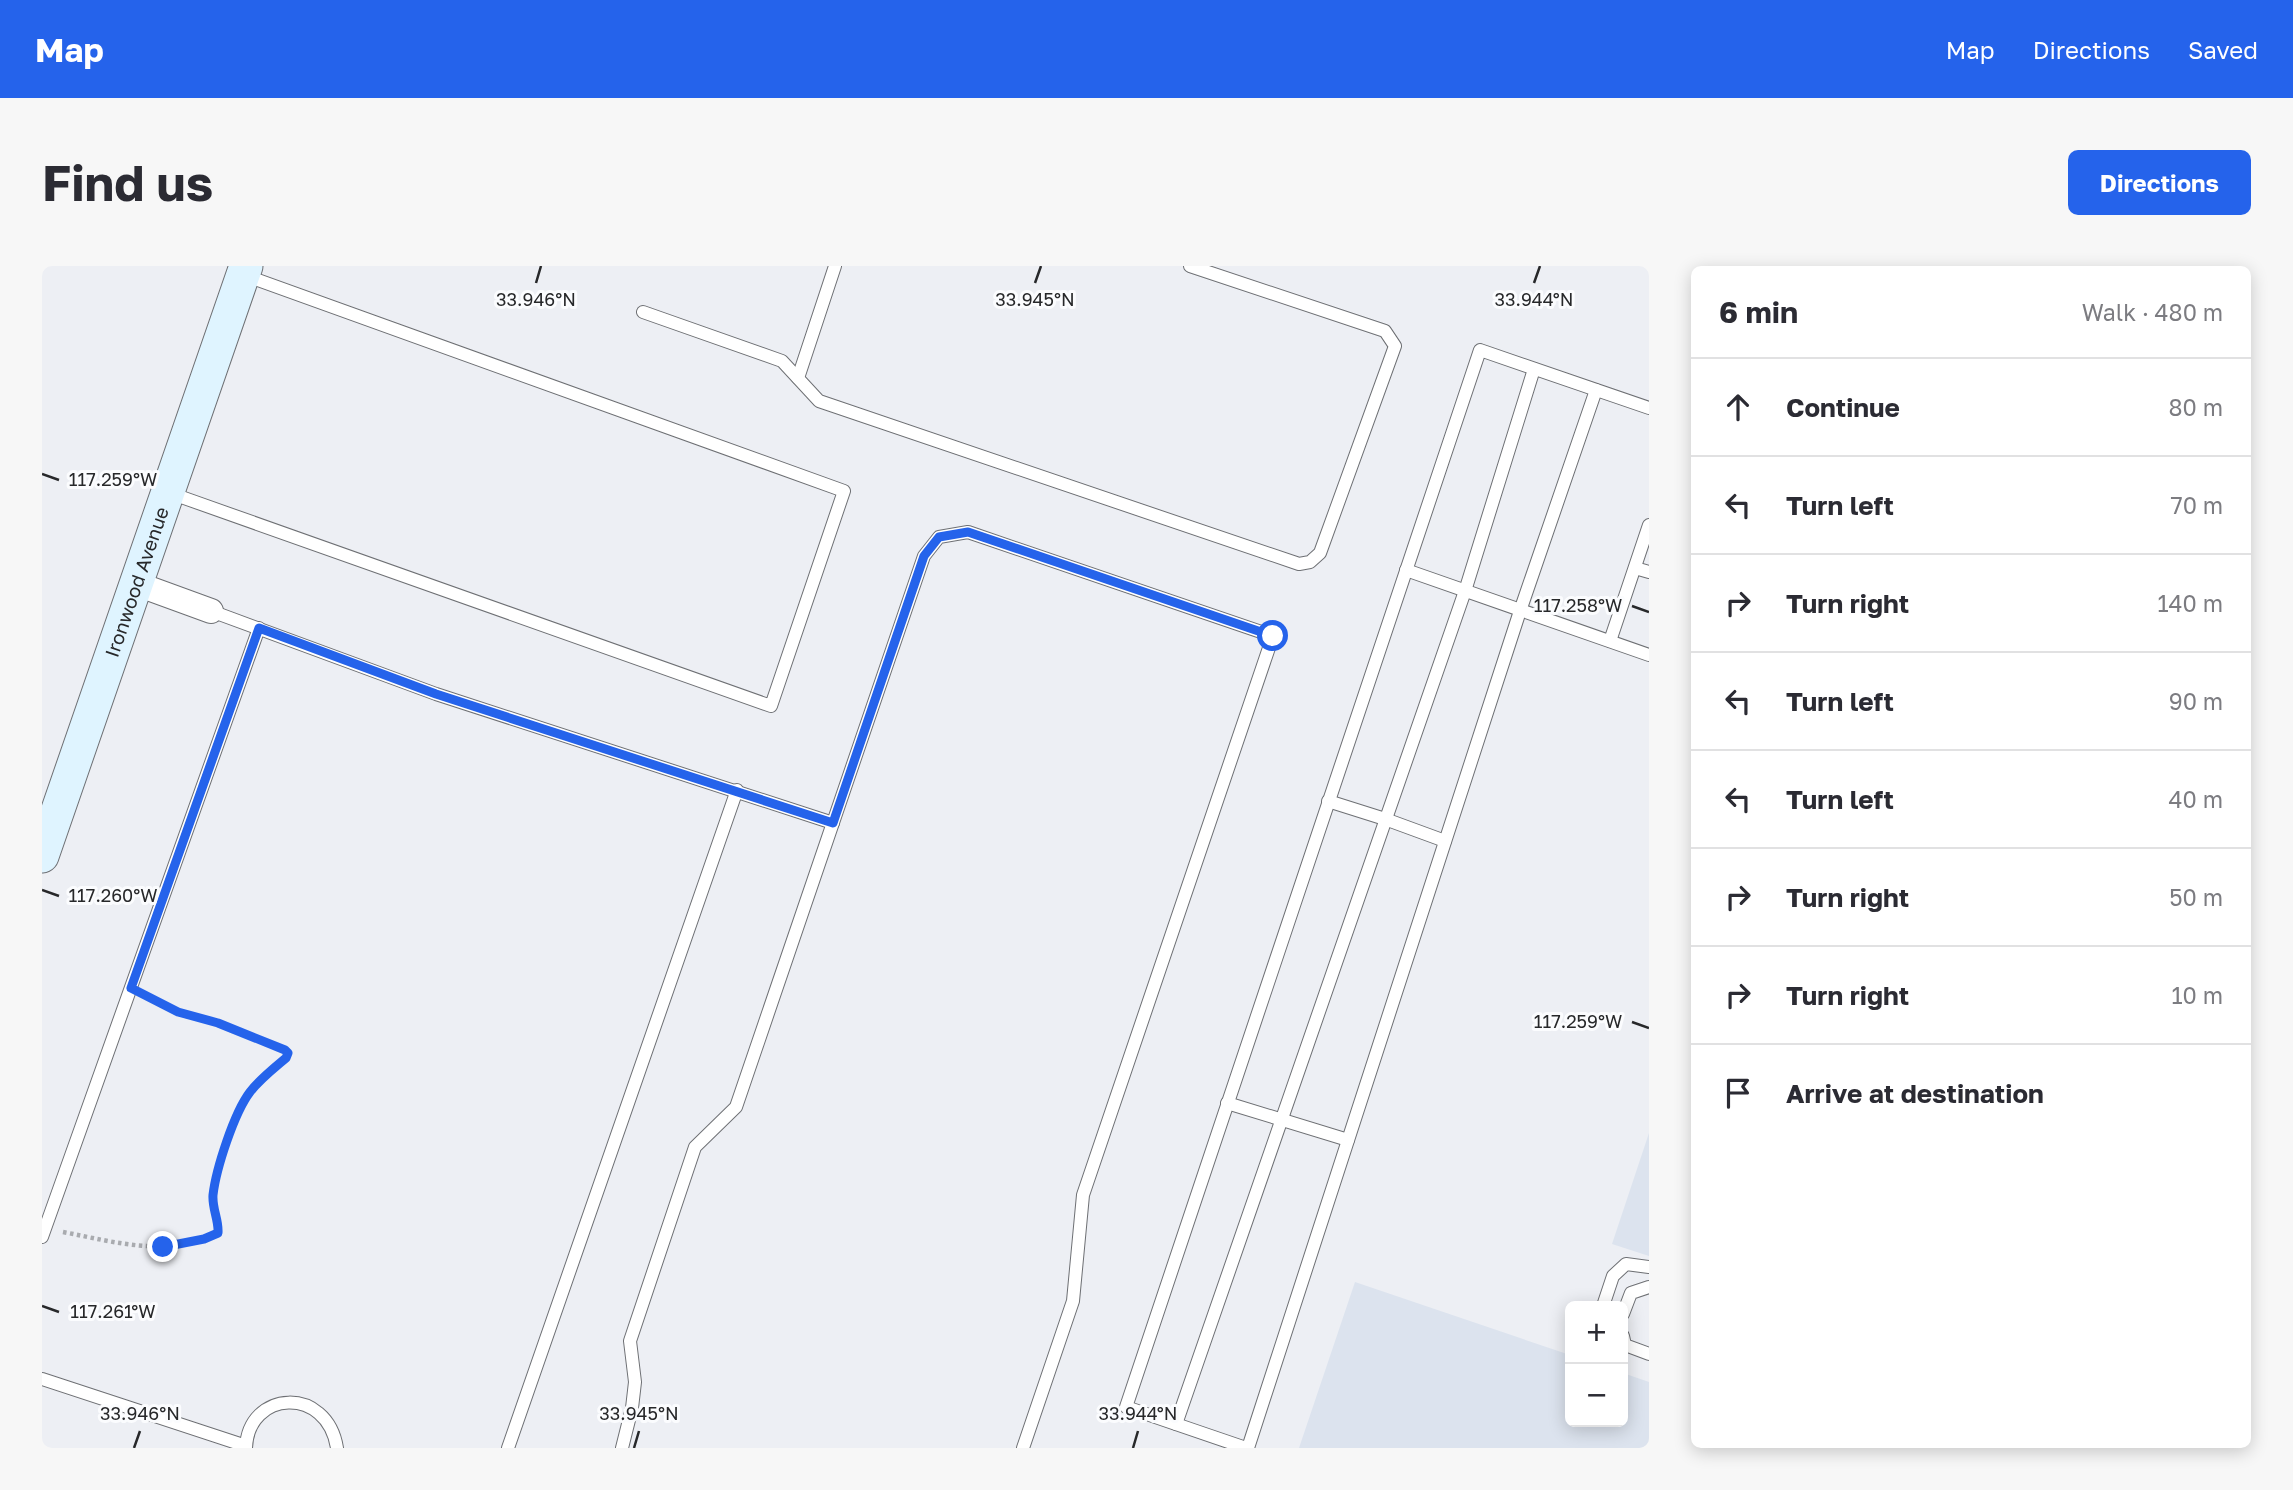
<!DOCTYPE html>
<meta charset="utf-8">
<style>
body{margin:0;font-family:"Golos Text",sans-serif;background:#f7f7f7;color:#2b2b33}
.controls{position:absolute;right:21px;bottom:21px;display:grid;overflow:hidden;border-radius:10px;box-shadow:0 4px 18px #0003}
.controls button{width:63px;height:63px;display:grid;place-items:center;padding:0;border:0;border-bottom:2px solid #e1e1e2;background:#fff;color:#2b2b33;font:35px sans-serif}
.stop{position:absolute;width:21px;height:21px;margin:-16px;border:5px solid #2563eb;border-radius:50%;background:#fff}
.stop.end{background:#2563eb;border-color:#fff;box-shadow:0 2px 7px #0008}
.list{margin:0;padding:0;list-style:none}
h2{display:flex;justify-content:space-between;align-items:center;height:91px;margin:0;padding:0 28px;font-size:30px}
h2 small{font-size:23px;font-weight:400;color:#7c7c81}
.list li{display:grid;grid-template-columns:46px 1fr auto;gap:21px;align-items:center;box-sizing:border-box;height:98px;padding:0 28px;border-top:2px solid #e1e1e2}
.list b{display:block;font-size:26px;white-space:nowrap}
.list em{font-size:23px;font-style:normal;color:#7c7c81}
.icon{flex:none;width:38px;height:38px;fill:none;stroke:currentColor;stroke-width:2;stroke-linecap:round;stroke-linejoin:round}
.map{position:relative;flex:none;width:1607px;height:1182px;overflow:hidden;border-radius:10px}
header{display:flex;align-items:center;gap:42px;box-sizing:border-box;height:98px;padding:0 35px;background:#2563eb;color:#fff}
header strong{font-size:33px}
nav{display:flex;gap:38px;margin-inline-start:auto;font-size:24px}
.intro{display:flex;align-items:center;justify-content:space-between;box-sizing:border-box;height:168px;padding:0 42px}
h1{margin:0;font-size:49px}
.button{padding:18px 32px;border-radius:10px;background:#2563eb;color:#fff;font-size:24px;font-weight:700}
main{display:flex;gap:42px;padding:0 42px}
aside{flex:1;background:#fff;border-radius:10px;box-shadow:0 4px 18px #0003}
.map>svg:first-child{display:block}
.built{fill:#dce3ee}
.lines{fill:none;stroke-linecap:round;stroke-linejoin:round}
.lane-casing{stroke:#6e7074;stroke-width:14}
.street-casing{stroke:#6e7074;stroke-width:26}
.secondary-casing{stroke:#6e7074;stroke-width:35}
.path{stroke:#a9abaf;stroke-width:4.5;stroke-dasharray:3.5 3.5;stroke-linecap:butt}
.lane{stroke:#fff;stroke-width:12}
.street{stroke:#fff;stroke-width:24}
.secondary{stroke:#dff4ff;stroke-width:33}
.route{stroke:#2563eb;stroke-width:9}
.ticks{fill:none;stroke:#27282a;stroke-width:2.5}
.labels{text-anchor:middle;stroke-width:6;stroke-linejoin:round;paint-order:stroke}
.street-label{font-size:19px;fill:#27282a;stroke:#fbfcfe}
.ticks-label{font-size:18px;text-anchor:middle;fill:#27282a;stroke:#fbfcfe;stroke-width:6;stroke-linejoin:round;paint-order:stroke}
</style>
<header>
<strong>Map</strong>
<nav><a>Map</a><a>Directions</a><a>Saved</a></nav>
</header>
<div class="intro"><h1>Find us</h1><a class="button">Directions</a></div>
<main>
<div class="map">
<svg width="1607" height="1182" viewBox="0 0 1607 1182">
<rect width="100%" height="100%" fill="#edeff4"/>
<!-- built -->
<g class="built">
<polygon points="1607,867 1607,990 1570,978"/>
<polygon points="1313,1016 1528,1089 1528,1156 1581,1156 1581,1107 1607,1116 1607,1182 1257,1182"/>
</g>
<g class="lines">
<!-- lane casing -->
<g class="lane-casing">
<g id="lane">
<polyline points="601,46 740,95 777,135 1257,298 1268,296 1278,287 1353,80 1343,65 1148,0"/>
<polyline points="756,112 793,0"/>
<polyline points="128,227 729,440 802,225 202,9"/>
<polyline points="1593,302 1607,306"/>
<polyline points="1364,304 1607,389"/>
<polyline points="169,345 394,428 791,557"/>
<polyline points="1568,375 1607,259"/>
<polyline points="1286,535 1343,553 1403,575"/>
<polyline points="1185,837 1306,874"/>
<polyline points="0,971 217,362"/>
<polyline points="1561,1040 1571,1010 1584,998 1607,1001"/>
<polyline points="1581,1048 1589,1027 1607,1021"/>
<polyline points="1581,1070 1583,1079 1607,1088"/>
<polyline points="0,1113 204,1180"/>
<polyline points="1134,1158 1423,325 1492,103"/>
<path d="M204,1182C206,1124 285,1119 295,1182"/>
<polyline points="466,1182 695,524"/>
<polyline points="580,1182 590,1142 593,1116 588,1075 653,881 694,841 882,290 897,271 926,266 1231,370 1041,929 1031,1035 981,1182"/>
<polyline points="1204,1182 1084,1141 1438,84 1607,142"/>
<polyline points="1206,1182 1478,345 1554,124"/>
</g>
</g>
<!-- street casing -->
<g class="street-casing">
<polyline id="street" points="95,318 169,345"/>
</g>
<!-- secondary casing -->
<g class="secondary-casing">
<g id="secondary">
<path id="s1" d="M0,590L204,0"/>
</g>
</g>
<!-- path -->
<path class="path" d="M21,966C78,977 120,991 176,967C177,954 170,943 171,929C174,903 192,848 208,826C218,813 231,803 244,792L246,787L243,784L176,757L136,746L106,732"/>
<!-- lane -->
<use href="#lane" class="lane"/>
<!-- street -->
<use href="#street" class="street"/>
<!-- secondary -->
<use href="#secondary" class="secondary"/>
</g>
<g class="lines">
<!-- route -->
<path class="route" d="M121,981L162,973L176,967C177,954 170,943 171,929C174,903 192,847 208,826C218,813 231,803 244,792L246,787L243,784L176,757L136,746L89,722L217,362L394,428L791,557L882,290L897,271L926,266L1231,370"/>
</g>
<!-- ticks -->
<path class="ticks" d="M494,17L499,0M993,17L999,0M1492,17L1498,0M0,208L17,214M1590,340L1607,346M0,624L17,630M1590,756L1607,762M0,1040L17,1046M92,1182L98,1165M592,1182L597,1165M1091,1182L1096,1165"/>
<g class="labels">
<!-- street labels -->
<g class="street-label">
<text dy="7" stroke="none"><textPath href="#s1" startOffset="290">Ironwood Avenue</textPath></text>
</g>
</g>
<g class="ticks-label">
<text x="494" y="40">33.946°N</text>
<text x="993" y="40">33.945°N</text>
<text x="1492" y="40">33.944°N</text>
<text x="71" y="220">117.259°W</text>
<text x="1536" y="346">117.258°W</text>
<text x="71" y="636">117.260°W</text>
<text x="1536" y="762">117.259°W</text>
<text x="71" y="1052">117.261°W</text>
<text x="98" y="1154">33.946°N</text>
<text x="597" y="1154">33.945°N</text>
<text x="1096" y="1154">33.944°N</text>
</g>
</svg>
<div class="controls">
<button>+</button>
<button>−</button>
</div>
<div class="stop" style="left:1231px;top:370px"></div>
<div class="stop end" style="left:121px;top:981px"></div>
</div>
<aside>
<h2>6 min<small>Walk · 480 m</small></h2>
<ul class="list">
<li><svg class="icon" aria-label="ahead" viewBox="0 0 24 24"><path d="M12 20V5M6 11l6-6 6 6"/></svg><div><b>Continue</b></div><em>80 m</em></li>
<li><svg class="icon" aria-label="left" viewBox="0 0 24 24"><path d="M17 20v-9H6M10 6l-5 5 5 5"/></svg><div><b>Turn left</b></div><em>70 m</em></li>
<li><svg class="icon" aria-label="right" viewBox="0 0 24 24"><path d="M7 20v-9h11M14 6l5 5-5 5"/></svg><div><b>Turn right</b></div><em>140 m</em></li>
<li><svg class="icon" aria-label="left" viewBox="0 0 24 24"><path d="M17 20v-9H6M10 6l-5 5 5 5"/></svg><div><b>Turn left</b></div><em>90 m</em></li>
<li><svg class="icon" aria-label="left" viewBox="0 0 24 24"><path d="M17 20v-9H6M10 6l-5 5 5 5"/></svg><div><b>Turn left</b></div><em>40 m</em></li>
<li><svg class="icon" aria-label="right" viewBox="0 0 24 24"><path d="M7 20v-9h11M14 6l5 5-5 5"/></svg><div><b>Turn right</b></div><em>50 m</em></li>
<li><svg class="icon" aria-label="right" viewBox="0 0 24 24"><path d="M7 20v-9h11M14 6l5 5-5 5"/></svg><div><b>Turn right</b></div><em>10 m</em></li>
<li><svg class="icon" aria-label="arrive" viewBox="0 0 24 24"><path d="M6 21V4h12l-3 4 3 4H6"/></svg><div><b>Arrive at destination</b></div></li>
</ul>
</aside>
</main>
